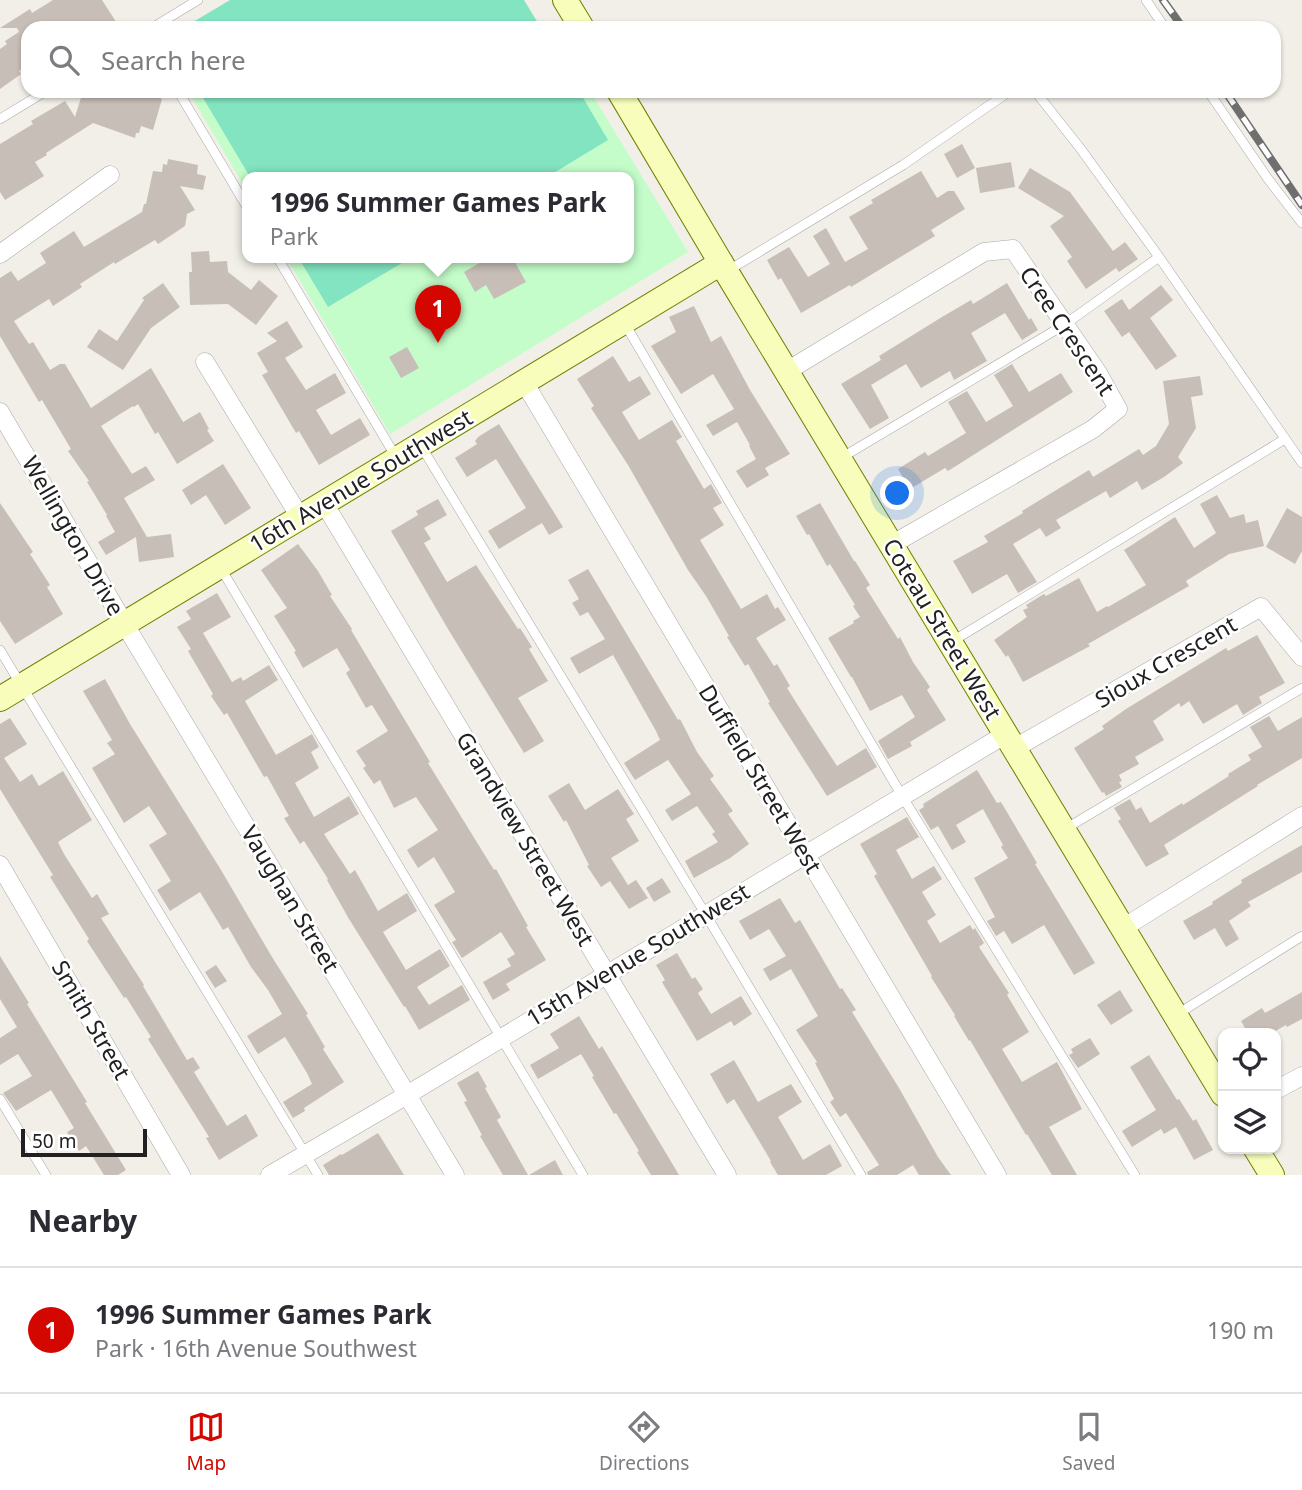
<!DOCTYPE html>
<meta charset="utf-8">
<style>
body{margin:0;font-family:"Noto Sans",sans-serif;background:#f7f7f7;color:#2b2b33}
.controls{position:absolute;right:21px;bottom:21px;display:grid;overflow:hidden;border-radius:14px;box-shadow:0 2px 5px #0004}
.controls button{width:63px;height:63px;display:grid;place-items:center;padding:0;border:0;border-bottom:2px solid #e1e1e2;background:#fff;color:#2b2b33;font:35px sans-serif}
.scale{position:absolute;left:21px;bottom:18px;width:126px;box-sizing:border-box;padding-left:7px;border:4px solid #212121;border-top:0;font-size:19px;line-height:24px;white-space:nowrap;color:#212121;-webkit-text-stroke:5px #fff;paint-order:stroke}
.you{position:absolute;left:898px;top:494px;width:24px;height:24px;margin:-18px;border:5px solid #fff;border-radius:50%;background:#1a73e8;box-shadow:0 0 0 10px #1a73e833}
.badge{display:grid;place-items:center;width:46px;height:46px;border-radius:50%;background:#d30600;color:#fff;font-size:23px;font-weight:700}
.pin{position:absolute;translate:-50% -58px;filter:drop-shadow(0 2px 4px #0008)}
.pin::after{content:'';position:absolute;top:37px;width:24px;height:21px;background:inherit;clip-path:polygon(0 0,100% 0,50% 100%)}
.popup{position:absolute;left:242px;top:172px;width:392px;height:91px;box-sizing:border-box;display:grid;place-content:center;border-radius:14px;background:#fff;filter:drop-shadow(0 2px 5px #0005);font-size:23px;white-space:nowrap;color:#7c7c81}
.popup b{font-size:26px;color:#2b2b33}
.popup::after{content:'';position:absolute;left:50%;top:100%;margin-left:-14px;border:14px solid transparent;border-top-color:#fff}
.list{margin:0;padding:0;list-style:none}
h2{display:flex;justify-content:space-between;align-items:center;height:91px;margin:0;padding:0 28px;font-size:30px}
h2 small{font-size:23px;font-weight:400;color:#7c7c81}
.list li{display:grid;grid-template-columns:46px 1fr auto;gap:21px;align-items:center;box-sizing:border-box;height:126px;padding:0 28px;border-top:2px solid #e1e1e2}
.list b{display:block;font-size:26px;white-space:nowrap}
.list p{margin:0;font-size:23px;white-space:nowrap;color:#7c7c81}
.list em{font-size:23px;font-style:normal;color:#7c7c81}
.icon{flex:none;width:38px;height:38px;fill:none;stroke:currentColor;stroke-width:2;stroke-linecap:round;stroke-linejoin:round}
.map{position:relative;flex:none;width:1302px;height:1175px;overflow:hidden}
.search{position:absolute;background:#fff;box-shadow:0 2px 5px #0004;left:21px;right:21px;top:21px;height:77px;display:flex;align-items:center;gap:18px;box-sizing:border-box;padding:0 24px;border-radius:21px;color:#7c7c81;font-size:26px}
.sheet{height:217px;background:#fff}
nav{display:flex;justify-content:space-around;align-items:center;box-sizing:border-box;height:98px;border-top:2px solid #e1e1e2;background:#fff;font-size:19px;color:#7c7c81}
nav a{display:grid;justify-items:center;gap:4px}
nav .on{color:#d30600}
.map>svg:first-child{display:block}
.park{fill:#c4fdca}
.pitch{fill:#83e4c1}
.building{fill:#c7beb7}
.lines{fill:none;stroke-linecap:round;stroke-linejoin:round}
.lane-casing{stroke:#a8a8a8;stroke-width:10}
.street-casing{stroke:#a8a8a8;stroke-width:19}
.secondary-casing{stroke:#6f8100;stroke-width:26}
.lane{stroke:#fff;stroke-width:9}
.street{stroke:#fff;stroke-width:18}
.secondary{stroke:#f8fdbb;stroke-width:24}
.rail-casing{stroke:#6f6f6f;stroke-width:8}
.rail{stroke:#fff;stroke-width:5;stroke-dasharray:16;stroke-linecap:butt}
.labels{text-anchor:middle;stroke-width:5;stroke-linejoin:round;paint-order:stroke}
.street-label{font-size:23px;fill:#212121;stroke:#fff}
</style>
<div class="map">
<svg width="1302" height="1175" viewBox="0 0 1302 1175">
<rect width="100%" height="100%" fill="#f2efe8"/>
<!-- park -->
<polygon class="park" points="188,91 590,91 688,252 390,434 286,257 629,257 629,177 247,177 247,191"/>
<!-- pitch -->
<g class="pitch">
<polygon points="230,0 524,0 541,28 183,28"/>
<polygon points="199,91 579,91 608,140 547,177 250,177"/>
<polygon points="298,257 412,257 328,307"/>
</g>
<!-- building -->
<g class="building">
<polygon points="53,0 102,0 120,28 28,28 28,66 19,71 21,74 0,89 0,49 7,44 5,41 19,32 17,28 0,28 30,9 32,13"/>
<polygon points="83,91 156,91 155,96 162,99 153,130 141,126 139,133 136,133 135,138 93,123 46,153 47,155 35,162 44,176 5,200 0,192 0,144 33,124 31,121 65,101 75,117"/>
<polygon points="962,144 975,168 957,178 944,154"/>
<polygon points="168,159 198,165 197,174 206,176 203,190 180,186 195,210 187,214 185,226 158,244 155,240 115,264 114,262 80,284 82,287 53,306 49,299 14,321 29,344 33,342 50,370 60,364 65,364 91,408 151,368 183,422 200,412 209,429 207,430 214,441 177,464 158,432 155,434 138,404 134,407 133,406 101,426 132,474 146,466 155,480 124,498 147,537 171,534 174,557 139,562 136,537 106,555 98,542 115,532 106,516 107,515 87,482 89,481 68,451 71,449 42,400 39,402 0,336 0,278 11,271 18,281 46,263 40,253 74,231 84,247 142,212 144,204 146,204 153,171 162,172 163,164 167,165"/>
<polygon points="1011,162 1015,187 980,193 976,168"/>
<polygon points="1030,168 1070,192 1113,251 1125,242 1138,259 1119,272 1116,268 1086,289 1067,261 1072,257 1050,226 1064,216 1018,188"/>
<polygon points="921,171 937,198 948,191 954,191 965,209 931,230 935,236 851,287 850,285 801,313 781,278 778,280 767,260 789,247 808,277 830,264 813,236 826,228 845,262 868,249 849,217 873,203 871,200"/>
<polygon points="209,251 210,262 227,261 228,272 251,290 259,280 278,296 256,325 228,304 190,305 189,272 192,272 191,252"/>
<polygon points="490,257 512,257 526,282 494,299 486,285 475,292 464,272"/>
<polygon points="163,283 180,307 151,328 123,370 87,347 99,329 117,341 144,300 142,298"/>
<polygon points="1007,283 1029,320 1031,318 1038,330 1022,340 1005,313 971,333 987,361 954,380 950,371 921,388 906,364 871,385 889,418 870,429 841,384 881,360 879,356 942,317 971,300 973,304"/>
<polygon points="1161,285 1173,300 1150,318 1177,356 1156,370 1129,332 1122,337 1104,311 1122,299 1129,310"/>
<polygon points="694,306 711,342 721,336 750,390 790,454 765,468 769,475 747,488 736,471 756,459 749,446 750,445 737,422 713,436 706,425 734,409 713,374 681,394 651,346 676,332 669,317"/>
<polygon points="287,321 303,347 285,358 306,390 335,373 346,393 316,410 331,435 360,418 370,435 319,465 299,431 296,433 262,375 268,372 257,353 277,341 267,333"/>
<polygon points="407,347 419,368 401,378 389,357"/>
<polygon points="613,356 629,382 640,376 651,394 622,412 639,440 672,420 682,437 676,441 704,489 711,484 722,503 713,508 724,525 700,540 741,609 767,594 775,609 778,607 786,620 756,638 774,666 777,664 790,686 787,688 811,726 837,766 866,748 877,767 827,796 768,703 770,702 748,664 745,666 727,637 729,636 706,596 688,570 628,465 591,408 594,406 577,379"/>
<polygon points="1012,364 1029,392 1061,373 1073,392 948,471 945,468 910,489 898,469 925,452 928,456 966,433 948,402 967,391 986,422 1013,406 994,375"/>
<polygon points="1200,376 1203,395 1191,397 1196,428 1178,457 1183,463 1164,477 1142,490 1137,481 1110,498 1106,491 1056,520 1061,528 1046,537 1040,528 1013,544 1037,582 1018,593 1007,574 972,594 953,561 988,542 984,536 1023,513 1022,511 1089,470 1093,477 1139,449 1143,455 1156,446 1169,424 1163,381"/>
<polygon points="499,424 563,527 549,535 542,523 499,549 488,531 526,508 496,459 467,477 455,458 477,444 475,441 478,437"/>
<polygon points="223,464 251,508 225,525 206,495 191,505 182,490"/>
<polygon points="1217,495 1230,518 1244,514 1246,523 1258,520 1264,546 1229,554 1186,581 1189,586 1088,644 1090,646 1023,682 1008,655 1006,657 994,640 1027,617 1023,610 1028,608 1026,605 1044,594 1046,596 1079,578 1097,612 1107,606 1108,607 1146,585 1124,550 1175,517 1194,548 1216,533 1200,504"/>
<polygon points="438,499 447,515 424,528 431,539 424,543 447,582 476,565 518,629 520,628 532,647 529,649 548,681 518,698 544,741 524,753 448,629 391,531 418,515 416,511"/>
<polygon points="0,503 33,552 30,554 50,585 47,587 63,614 15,644 0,621"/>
<polygon points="820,503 854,561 855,561 870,585 866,588 898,639 900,637 913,662 930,687 927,690 946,720 910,742 912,746 888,759 878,741 915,717 902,695 870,711 852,677 851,677 828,638 854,623 853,621 860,617 853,606 855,605 830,564 827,566 809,534 807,535 796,516"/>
<polygon points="1287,508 1302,517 1302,551 1295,564 1266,547"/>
<polygon points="298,544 318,571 332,595 330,596 352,629 351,630 430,762 428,763 494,870 496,869 528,926 526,927 546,960 506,984 510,990 493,1000 483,982 511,966 507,959 515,954 501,932 462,958 452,942 456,940 434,905 455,892 434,857 418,868 407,850 438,830 416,797 394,808 380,780 374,784 363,768 366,766 356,751 388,731 372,705 366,708 346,673 350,670 337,648 303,668 294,652 296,651 274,616 287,608 261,570"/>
<polygon points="588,569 678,720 680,719 697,752 714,776 710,779 733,811 728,814 749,844 730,858 694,878 685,861 718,842 712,834 715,832 697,806 672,821 665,810 691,794 668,760 635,780 624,763 660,740 656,731 613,655 579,674 570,658 605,639 588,612 580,616 572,603 579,599 568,580"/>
<polygon points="217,593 231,617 203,633 232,682 241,677 243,681 269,665 278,680 245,701 276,755 312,734 319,747 311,752 319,768 295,783 314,817 349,796 359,814 324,834 350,874 355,870 378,911 407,893 417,911 383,932 406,970 440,949 450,966 417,987 429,1005 462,985 470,1000 419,1030 405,1006 404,1007 349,919 327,880 328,879 304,841 300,844 284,818 289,816 267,776 264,777 227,713 224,715 211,696 213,694 188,651 191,649 177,627 191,619 186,611"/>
<polygon points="1257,635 1285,683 1259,697 1262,703 1243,715 1237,704 1203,724 1189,701 1181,707 1179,703 1153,721 1164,740 1135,757 1139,764 1119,775 1122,781 1119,782 1122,787 1106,796 1104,792 1102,793 1074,748 1104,729 1102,726 1126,709 1226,648 1228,651"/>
<polygon points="105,679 130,724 221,870 272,957 308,1014 306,1015 325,1047 323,1049 344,1082 304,1108 305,1111 293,1118 283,1102 312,1084 307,1073 285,1037 258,1054 247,1036 282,1014 268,990 251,967 228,927 223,930 200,892 170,911 157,890 171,881 149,845 167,834 149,806 124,823 92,768 115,754 107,743 112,740 83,691"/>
<polygon points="1269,716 1278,731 1302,717 1302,758 1257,785 1258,786 1164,845 1169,854 1146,867 1118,821 1121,819 1114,808 1130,799 1136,810 1141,807 1150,823 1182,803 1183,805 1229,776 1228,774 1251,760 1248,755 1262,747 1250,727"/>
<polygon points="10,718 27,744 4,758 20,782 32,774 39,786 63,771 92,820 58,842 64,854 92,898 97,894 109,914 101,918 144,985 143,986 187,1060 193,1057 200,1068 194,1072 227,1126 246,1114 258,1136 219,1160 206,1138 209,1137 148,1039 151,1037 126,997 124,998 87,941 89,939 50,877 53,875 0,789 0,724"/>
<polygon points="977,770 997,803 1001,802 1037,863 1035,864 1095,963 1074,975 1044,925 1012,944 1004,931 996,936 987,921 995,917 974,878 1008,858 1001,847 1003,845 983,809 956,825 966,842 952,850 938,826 931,830 919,810 924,807 923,804"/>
<polygon points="569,783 585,810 618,789 634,814 626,819 639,841 611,858 628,885 636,880 648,898 629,909 610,881 601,887 587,866 589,865 566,820 564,822 548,796"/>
<polygon points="907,817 919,837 896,850 912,879 934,866 942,879 922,892 936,915 927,921 940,943 970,925 973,930 975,928 984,943 979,947 1009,993 1007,995 1029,1032 1002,1049 1022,1082 1057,1062 1082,1109 1049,1127 1077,1175 1052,1175 1027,1134 1026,1135 970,1040 969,1041 954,1016 955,1015 931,977 932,976 874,876 877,874 860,844"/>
<polygon points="1302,845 1302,872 1248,902 1251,906 1229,921 1239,939 1226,947 1215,928 1194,940 1183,921 1213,904 1212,902 1242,883 1241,880"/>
<polygon points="662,878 671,892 654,902 646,888"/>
<polygon points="780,898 795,923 800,920 840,989 842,988 856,1010 852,1012 899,1088 938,1157 951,1175 919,1175 913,1165 897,1175 868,1175 867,1172 879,1165 846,1113 840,1117 830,1102 834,1099 815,1063 817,1062 796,1030 818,1016 791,969 770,981 763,969 786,956 769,929 750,940 739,921"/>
<polygon points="677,953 692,979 695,977 703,989 698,993 711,1014 741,996 752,1014 734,1026 731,1021 697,1041 662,982 665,980 656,965"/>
<polygon points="0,956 29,1003 27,1004 87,1102 85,1103 126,1170 118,1175 104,1175 86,1146 79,1151 67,1132 74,1128 51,1090 16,1111 3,1093 32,1076 18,1054 0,1065 0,1038 17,1027 0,999"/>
<polygon points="216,965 227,981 215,988 205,972"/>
<polygon points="1120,990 1133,1011 1111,1025 1097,1005"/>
<polygon points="1302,992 1302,1019 1287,1027 1286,1025 1272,1033 1248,1033 1241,1021 1262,1008 1265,1013"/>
<polygon points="579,1016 599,1049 602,1046 679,1175 651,1175 637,1152 639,1151 616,1113 614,1114 592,1077 594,1076 581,1054 538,1079 530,1065 559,1048 550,1034"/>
<polygon points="1090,1038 1100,1054 1078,1068 1069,1055 1073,1053 1071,1049"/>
<polygon points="1149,1055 1177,1100 1179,1099 1193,1121 1196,1119 1213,1150 1194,1160 1176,1127 1164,1134 1161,1129 1132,1147 1122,1131 1156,1110 1130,1067"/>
<polygon points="734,1060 758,1102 791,1084 802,1102 778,1117 803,1160 830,1144 842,1166 826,1175 778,1175 770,1162 771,1161 734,1099 727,1104 710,1074"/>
<polygon points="478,1071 487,1087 485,1088 501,1117 497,1120 528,1175 503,1175 480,1136 482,1135 464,1102 467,1101 457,1083"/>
<polygon points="378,1133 404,1175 329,1175 323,1165 341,1154 342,1155"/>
<polygon points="555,1160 563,1175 529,1175"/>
</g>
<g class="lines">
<!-- lane casing -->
<g class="lane-casing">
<g id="lane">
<polyline points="1146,0 1165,28"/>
<polyline points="152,28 198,0"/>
<polyline points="178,91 247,207"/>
<polyline points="1035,91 1080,148 1159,257 1302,463"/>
<polyline points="1208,91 1268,179 1302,223"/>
<polyline points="0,119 46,91"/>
<polyline points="277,257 396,457"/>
<polyline points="729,270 903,165 1010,91"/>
<polyline points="625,324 902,796 1135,1175"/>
<polyline points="421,446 706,915 861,1175"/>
<polyline points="841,458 1064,325 1159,257"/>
<polyline points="220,567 583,1175"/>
<polyline points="951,642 1285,439"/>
<polyline points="0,650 318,1175"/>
<polyline points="1065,829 1302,688"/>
<polyline points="1176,1015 1302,936"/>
<polyline points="0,1099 46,1175"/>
</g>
</g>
<!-- street casing -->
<g class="street-casing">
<g id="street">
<polyline points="0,254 110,175"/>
<polyline points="205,362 300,517"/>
<polyline points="787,371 984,252 1013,249 1098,373 1118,409 1093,429 891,545"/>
<polyline points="524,382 997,1175"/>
<polyline points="0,412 124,623 455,1175"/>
<polyline points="324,503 727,1175"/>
<polyline points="1015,748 1261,607 1302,657"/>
<polyline points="0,865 181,1175"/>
<polyline points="1123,928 1302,816"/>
<polyline points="1276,1090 1302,1076"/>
<polyline points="270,1175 407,1095 1006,734"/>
</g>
</g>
<!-- secondary casing -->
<g class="secondary-casing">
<g id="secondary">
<polyline points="565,0 582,28"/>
<polyline points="619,91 721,263 1223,1094"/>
<polyline points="0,699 721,263"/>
<polyline points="1256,1149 1272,1175"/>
</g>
</g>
<!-- lane -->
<use href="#lane" class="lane"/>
<!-- street -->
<use href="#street" class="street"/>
<!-- secondary -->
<use href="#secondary" class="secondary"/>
<!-- rail casing -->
<g class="rail-casing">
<g id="rail">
<polyline points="1163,0 1183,28"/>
<polyline points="1225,91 1302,205"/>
</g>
</g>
<!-- rail -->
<use href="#rail" class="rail"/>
</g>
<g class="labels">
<!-- street labels -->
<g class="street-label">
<text transform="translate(1067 331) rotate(56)" y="8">Cree Crescent</text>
<text transform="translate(361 481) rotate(-31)" y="8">16th Avenue Southwest</text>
<text transform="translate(73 536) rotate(60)" y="8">Wellington Drive</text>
<text transform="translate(942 629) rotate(59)" y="8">Coteau Street West</text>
<text transform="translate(1166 662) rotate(-30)" y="8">Sioux Crescent</text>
<text transform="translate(760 779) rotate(59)" y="8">Duffield Street West</text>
<text transform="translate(525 839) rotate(59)" y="8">Grandview Street West</text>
<text transform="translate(290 899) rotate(59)" y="8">Vaughan Street</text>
<text transform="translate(638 955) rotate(-31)" y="8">15th Avenue Southwest</text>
<text transform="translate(91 1020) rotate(60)" y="8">Smith Street</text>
</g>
</g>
</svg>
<div class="controls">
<button><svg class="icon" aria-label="locate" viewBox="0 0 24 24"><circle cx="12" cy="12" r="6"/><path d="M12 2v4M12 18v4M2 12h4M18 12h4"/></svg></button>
<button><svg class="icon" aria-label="layers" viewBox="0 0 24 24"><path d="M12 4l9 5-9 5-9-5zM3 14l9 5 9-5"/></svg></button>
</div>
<div class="scale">50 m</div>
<div class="you"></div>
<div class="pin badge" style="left:438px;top:343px">1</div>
<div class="popup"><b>1996 Summer Games Park</b>Park</div>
<div class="search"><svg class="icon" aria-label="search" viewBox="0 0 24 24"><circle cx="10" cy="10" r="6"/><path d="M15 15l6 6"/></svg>Search here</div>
</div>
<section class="sheet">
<h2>Nearby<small></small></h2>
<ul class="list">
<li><span class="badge">1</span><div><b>1996 Summer Games Park</b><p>Park · 16th Avenue Southwest</p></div><em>190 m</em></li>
</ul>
</section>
<nav>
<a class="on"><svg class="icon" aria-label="map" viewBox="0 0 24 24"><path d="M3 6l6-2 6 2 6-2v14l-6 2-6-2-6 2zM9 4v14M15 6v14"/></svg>Map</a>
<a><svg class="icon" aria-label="directions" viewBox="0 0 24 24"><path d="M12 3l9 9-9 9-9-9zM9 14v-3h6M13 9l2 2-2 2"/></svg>Directions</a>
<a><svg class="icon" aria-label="saved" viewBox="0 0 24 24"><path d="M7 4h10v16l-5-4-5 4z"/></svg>Saved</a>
</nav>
